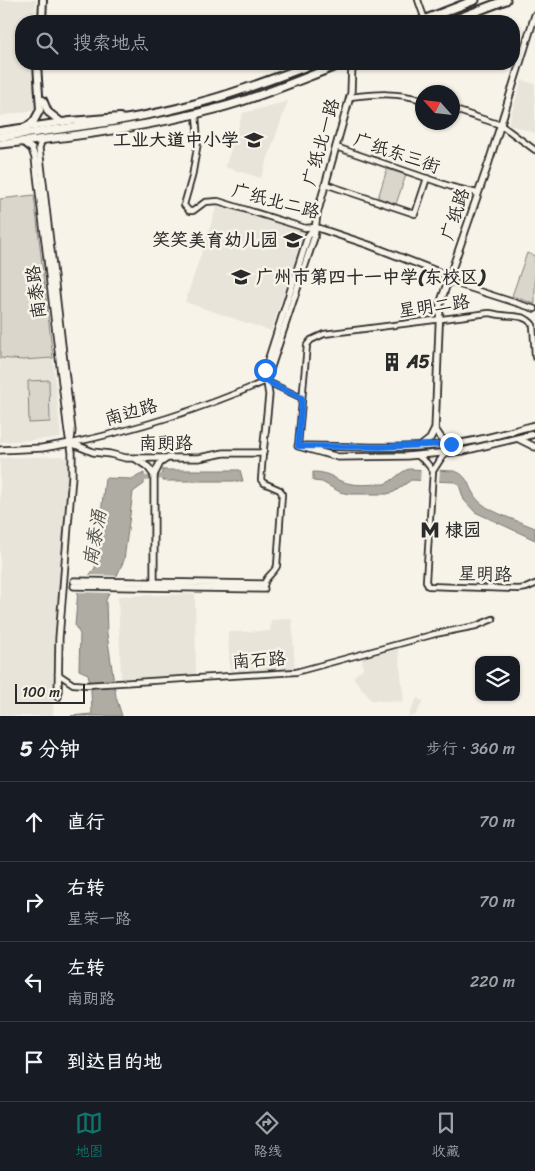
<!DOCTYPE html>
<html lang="zh">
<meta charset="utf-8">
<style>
body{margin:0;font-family:Sriracha,"LXGW WenKai TC",sans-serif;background:#242831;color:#f1f3f6}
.controls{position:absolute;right:15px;bottom:15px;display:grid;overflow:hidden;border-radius:10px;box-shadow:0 1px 4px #0004}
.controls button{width:45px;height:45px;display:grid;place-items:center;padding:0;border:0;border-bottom:1px solid #363941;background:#171b24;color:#f1f3f6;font:25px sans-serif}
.compass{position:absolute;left:415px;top:85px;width:45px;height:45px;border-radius:50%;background:#171b24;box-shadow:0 1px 4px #0004;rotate:297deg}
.scale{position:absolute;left:15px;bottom:12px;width:70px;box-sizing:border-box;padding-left:5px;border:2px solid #2b2b2b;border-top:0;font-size:14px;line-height:18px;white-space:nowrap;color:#2b2b2b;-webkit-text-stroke:4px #f7f3e8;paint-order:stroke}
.stop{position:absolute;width:15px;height:15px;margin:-11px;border:4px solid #1a73e8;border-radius:50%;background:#fff}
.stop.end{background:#1a73e8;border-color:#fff;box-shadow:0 1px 5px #0008}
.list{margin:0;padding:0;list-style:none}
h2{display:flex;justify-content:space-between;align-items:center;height:65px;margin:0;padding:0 20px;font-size:21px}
h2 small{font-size:16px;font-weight:400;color:#9ea1a6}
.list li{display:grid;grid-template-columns:32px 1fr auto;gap:15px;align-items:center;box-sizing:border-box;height:80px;padding:0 20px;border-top:1px solid #363941}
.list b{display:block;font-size:19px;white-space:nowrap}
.list p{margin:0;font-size:16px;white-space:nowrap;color:#9ea1a6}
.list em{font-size:16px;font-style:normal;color:#9ea1a6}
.icon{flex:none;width:28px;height:28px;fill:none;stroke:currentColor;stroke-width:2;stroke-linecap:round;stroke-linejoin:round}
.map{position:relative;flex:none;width:535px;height:716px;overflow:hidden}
.search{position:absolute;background:#171b24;box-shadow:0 1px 4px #0004;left:15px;right:15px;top:15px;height:55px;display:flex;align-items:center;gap:12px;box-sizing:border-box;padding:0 18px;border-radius:20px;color:#9ea1a6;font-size:19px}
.sheet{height:385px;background:#171b24}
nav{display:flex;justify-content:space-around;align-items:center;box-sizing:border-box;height:70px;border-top:1px solid #363941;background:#171b24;font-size:14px;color:#9ea1a6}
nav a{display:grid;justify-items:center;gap:2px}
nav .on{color:#0f766e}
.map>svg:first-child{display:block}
.built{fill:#e8e4da}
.green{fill:#dad6cc;stroke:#82807c}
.water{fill:#afaca4;stroke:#7a7874}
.pier{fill:#f7f3e8}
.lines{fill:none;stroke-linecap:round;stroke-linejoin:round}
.canal{stroke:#afaca4;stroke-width:5}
.minor-casing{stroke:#2b2b2b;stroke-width:8}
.tertiary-casing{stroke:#2b2b2b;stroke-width:9}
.secondary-casing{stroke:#2b2b2b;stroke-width:10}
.primary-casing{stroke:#2b2b2b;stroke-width:11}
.minor{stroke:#f7f3e8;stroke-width:4.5}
.tertiary{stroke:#f7f3e8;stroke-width:5.5}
.secondary{stroke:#f7f3e8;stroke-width:6}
.primary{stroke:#f7f3e8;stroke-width:7}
.route{stroke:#1a73e8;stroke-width:6}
.labels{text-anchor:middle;stroke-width:5;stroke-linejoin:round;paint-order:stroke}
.poi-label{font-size:18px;font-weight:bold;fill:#2b2b2b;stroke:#f7f3e8;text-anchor:start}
.street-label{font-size:18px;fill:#2b2b2b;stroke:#f7f3e8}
.water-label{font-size:19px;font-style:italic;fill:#53524f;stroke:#f7f3e8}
</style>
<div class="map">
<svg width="535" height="716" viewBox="0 0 535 716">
<rect width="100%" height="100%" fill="#f7f3e8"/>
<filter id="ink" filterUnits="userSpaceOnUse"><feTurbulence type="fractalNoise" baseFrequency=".02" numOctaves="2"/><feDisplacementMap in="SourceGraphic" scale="10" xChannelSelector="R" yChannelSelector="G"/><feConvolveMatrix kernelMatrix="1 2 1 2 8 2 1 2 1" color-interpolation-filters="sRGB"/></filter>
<g filter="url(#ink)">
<!-- built -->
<g class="built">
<polygon points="0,0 36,0 35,21 21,21 21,64 33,64 37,110 0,116"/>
<polygon points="522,80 535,84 535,133 508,124"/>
<polygon points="288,101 261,178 225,167 243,113"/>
<polygon points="218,203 272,221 305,230 271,331 185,302"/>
<polygon points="0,358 23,360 53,358 61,438 0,442"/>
<polygon points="62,456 67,458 70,463 60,583 53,716 0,716 0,458"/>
<polygon points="195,594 196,676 121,678 118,596"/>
<polygon points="292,619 295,670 230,675 228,632 270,631 271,620"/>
<polygon points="398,649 404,702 371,700 353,677 363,669 362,658"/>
<polygon points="417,698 423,701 415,716 408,716"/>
</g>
<!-- green -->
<g class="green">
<polygon points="387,169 406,175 396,204 378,198"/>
<polygon points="34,195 53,358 23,360 0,358 0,199"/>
<polygon points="527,253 535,256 535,304 512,296"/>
<polygon points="49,380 50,422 29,423 28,381"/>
</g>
<!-- water -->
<g class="water">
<path d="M409,469L454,471C471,475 468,493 481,503C494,514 519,521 535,528V540L475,512L464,500L459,485L455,482L411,480L394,492L387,494H349L340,492L322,482L313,481V472C332,472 333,480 347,483C359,486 372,484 384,484C394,481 399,472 409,469Z"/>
<polygon points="162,470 240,470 243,481 163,481"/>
<polygon points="144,473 144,484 133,492 124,560 106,600 107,634 116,697 122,716 71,716 92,714 91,689 88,674 79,670 80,634 75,626 78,590 95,568 105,478 132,479"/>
</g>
<!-- pier -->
<g class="pier">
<polygon points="421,467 440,468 439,483 420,482"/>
<polygon points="87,575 120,576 112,593 76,592 76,589"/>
</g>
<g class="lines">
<!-- canal -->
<polyline class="canal" points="140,479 168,476"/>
<!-- minor casing -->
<g class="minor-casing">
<g id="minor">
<polyline points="418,0 425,20"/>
<path d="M350,97C376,94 397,92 422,100"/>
<polyline points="452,109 501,125 535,150"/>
<polyline points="196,114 198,142 192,177 184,205 189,211 193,211 205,202 218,201 305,228 315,227"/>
<polyline points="336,147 452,187 477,193"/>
<polyline points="325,184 415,214 427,178"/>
<polyline points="448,279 457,284 535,309"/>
<path d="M72,443C138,429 204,408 266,381L302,398"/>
<path d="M298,446L307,345L311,340L324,334L489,313C493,313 497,315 501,315C513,317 525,314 533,325L535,357"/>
<path d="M263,453L261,480L264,483L280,490L282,494L277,566C274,573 265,577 264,585"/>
<polyline points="444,454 433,471 426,581 428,586 519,589 526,588 535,584"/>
<polyline points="418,456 426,462 433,471"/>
<polyline points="58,674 73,684 87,685 296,672 435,634 476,626 493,619"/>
</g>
</g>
<!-- tertiary casing -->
<g class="tertiary-casing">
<g id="tertiary">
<polyline points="42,139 39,148 41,165 72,431 71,439"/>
<polyline points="23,142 32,149 35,158 68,432 72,452 72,476 59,638 58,697"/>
<polyline points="315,227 369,245 449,276"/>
<polyline points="267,379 314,238 317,214 351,93 352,64"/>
<polyline points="435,429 441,438 451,444"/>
<polyline points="519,439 535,447"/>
<polyline points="71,443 93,452 110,454 126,458 199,458 224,453 263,453 269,395 265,370 308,236 315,227"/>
<polyline points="298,446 338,457 407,456 463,451 535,434"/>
<path d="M305,446C354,446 404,450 453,444C481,441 508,432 535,425"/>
<polyline points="421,446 430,439 435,429 440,304 488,165 535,15"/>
<polyline points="0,450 42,448 71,443"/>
<polyline points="136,459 148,467 154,475"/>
<polyline points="74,581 264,584"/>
<polyline points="154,585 154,475 160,463 166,459"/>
<polyline points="74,586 264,589"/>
</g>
</g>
<!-- secondary casing -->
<g class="secondary-casing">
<g id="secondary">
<polyline points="42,21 43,0"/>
<polyline points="43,100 48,112 61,122"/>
<polyline points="26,127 34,121 40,110 37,64"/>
<polyline points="0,131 70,121 120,117"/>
</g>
</g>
<!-- primary casing -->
<g class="primary-casing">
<g id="primary">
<polyline points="421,21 475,0"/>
<polyline points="451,21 506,0"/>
<path d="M0,137C66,128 134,121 198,103C238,93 275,78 313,64"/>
<path d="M0,144C73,137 148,127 219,108C261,97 301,79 341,64"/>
</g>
</g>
<!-- minor -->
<use href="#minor" class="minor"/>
<!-- tertiary -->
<use href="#tertiary" class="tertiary"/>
<!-- secondary -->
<use href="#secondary" class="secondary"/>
<!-- primary -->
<use href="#primary" class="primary"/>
</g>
</g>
<g class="lines" filter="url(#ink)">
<!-- route -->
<polyline class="route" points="265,370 266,381 302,398 298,446 380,447 451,444"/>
</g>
<!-- icons -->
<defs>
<g id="school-bare" transform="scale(1.5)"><path d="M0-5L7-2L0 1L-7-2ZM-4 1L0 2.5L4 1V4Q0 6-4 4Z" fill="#2b2b2b" stroke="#f7f3e8" stroke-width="2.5" paint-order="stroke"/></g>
<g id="building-bare" transform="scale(1.5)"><path d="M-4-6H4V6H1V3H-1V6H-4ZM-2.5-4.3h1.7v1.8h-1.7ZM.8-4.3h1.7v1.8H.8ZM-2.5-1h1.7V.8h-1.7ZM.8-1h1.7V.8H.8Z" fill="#2b2b2b" stroke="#f7f3e8" stroke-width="2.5" paint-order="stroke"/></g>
<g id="metro-bare" transform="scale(1.5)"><path d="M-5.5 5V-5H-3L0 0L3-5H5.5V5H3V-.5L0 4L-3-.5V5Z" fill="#2b2b2b" stroke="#f7f3e8" stroke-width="2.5" paint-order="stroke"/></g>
</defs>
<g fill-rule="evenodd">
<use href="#school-bare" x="254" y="140"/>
<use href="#school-bare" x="293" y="240"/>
<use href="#school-bare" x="241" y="277"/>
<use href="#building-bare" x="392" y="362"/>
<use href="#metro-bare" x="430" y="530"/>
</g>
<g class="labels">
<!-- poi labels -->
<g class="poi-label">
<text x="239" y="146" text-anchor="end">工业大道中小学</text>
<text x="278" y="246" text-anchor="end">笑笑美育幼儿园</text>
<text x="256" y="283">广州市第四十一中学(东校区)</text>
<text x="407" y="368">A5</text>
<text x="445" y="536">棣园</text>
</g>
<!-- street labels -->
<g class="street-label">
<text transform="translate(321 142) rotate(-74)" y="6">广纸北一路</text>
<text transform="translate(397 153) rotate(19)" y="6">广纸东三街</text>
<text transform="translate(276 201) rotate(15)" y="6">广纸北二路</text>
<text transform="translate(455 214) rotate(-71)" y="6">广纸路</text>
<text transform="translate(36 292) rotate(-97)" y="6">南泰路</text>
<text transform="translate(434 306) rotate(-8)" y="6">星明二路</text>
<text transform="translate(131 412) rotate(-16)" y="6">南边路</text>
<text x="166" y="449">南朗路</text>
<text transform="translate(485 574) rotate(1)" y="6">星明路</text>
<text transform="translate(259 660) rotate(-4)" y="6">南石路</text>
</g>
<!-- water labels -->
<g class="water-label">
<text transform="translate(94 538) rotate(-80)" y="7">南泰涌</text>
</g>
</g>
</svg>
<div class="controls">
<button><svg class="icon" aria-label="layers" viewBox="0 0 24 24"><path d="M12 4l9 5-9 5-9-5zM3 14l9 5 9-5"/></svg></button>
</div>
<svg class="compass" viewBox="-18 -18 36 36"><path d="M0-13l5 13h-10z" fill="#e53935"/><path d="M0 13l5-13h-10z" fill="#9ea1a6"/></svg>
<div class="scale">100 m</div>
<div class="stop" style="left:265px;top:370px"></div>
<div class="stop end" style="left:451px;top:444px"></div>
<div class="search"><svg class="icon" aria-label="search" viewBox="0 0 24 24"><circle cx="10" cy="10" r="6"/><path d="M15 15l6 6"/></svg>搜索地点</div>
</div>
<section class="sheet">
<h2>5 分钟<small>步行 · 360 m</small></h2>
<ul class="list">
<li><svg class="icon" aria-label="ahead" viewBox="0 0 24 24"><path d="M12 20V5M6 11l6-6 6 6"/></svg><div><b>直行</b></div><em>70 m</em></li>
<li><svg class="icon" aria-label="right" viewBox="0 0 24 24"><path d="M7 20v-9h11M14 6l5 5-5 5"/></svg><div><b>右转</b><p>星荣一路</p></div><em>70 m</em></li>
<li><svg class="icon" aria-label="left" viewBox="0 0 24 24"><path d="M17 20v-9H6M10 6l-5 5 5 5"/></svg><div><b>左转</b><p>南朗路</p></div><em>220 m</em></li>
<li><svg class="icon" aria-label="arrive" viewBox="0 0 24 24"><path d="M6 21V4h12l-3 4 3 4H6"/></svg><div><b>到达目的地</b></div></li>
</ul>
</section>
<nav>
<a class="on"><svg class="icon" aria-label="map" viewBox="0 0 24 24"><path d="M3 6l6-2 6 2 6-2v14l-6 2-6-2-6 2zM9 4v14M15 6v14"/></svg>地图</a>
<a><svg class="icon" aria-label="directions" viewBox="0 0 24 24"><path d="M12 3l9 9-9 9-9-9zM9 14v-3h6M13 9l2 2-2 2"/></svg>路线</a>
<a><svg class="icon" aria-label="saved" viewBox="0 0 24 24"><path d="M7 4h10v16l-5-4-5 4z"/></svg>收藏</a>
</nav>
